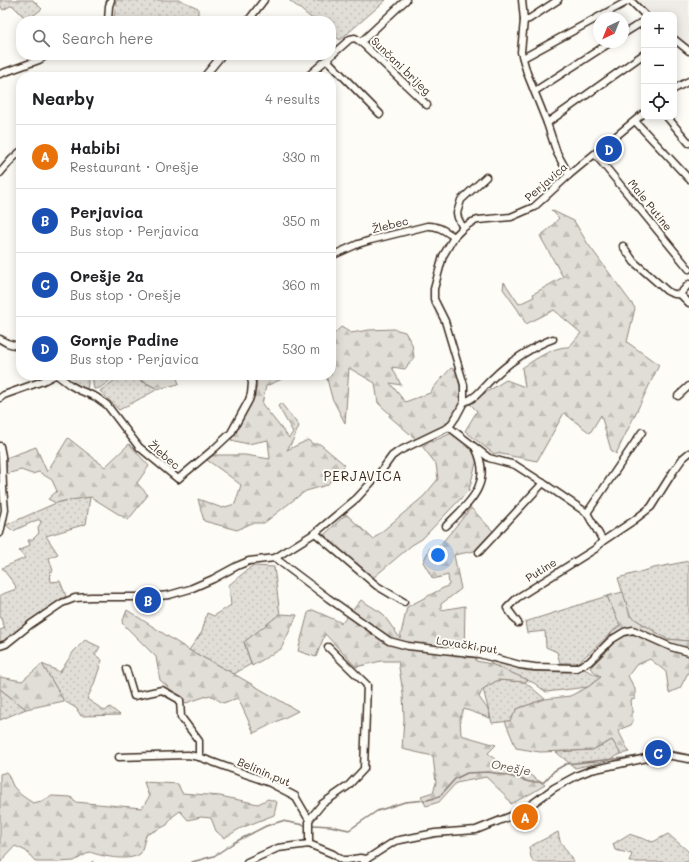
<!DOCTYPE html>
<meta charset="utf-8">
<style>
body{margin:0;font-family:Mali,sans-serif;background:#f2f2f2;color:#202124}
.controls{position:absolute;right:12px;top:12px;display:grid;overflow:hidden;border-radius:8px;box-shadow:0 2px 10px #0003}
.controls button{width:36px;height:36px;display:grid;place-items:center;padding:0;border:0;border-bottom:1px solid #e0e0e0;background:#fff;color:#202124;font:20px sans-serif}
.compass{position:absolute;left:593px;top:12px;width:36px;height:36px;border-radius:50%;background:#fff;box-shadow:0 2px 10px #0003;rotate:223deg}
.you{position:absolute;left:438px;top:555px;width:14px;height:14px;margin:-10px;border:3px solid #fff;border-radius:50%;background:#1a73e8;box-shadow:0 0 0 6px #1a73e833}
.badge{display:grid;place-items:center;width:26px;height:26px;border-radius:50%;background:#0b8043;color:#fff;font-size:13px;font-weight:700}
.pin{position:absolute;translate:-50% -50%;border:2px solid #fff;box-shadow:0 1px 4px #0006}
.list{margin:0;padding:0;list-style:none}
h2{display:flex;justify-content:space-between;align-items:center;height:52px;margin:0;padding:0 16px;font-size:17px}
h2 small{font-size:13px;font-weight:400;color:#757577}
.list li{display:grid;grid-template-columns:26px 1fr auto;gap:12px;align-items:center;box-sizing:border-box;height:64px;padding:0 16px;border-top:1px solid #e0e0e0}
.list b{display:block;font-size:15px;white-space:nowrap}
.list p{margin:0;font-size:13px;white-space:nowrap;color:#757577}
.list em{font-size:13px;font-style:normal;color:#757577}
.icon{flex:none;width:22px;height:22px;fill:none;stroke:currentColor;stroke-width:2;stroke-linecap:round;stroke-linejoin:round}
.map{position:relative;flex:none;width:689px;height:862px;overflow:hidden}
.search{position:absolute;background:#fff;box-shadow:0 2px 10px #0003;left:16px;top:16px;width:320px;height:44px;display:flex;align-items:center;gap:10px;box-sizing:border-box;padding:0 14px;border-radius:16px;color:#757577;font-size:15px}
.panel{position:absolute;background:#fff;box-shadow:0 2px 10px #0003;left:16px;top:72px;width:320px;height:308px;border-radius:16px}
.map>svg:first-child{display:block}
.built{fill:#efece7}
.grass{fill:url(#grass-dots);stroke:#8e847a}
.forest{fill:url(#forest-firs);stroke:#8e847a}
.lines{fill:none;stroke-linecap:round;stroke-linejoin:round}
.stream{stroke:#887d74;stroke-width:1.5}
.minor-casing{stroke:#3b2a1e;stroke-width:9}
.minor{stroke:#fdfcf7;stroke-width:6}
.labels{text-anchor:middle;stroke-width:4;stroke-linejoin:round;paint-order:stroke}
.street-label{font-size:11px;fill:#3b2a1e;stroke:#fdfcf7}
.water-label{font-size:12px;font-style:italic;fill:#615349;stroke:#fdfcf7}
.quarter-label{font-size:13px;letter-spacing:1px;fill:#3b2a1e;stroke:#fdfcf7}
</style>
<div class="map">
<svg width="689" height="862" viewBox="0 0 689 862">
<defs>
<pattern id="grass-dots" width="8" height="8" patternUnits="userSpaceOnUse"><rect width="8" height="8" fill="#e1ded7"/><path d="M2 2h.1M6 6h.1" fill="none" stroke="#c2bfb8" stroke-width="1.8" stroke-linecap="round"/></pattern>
<pattern id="forest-firs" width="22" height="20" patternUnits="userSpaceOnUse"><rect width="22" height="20" fill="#e1ded7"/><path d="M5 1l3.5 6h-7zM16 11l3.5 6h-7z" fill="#c2bfb8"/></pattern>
</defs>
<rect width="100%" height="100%" fill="#fdfcf7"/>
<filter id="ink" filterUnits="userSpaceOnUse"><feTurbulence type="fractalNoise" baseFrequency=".025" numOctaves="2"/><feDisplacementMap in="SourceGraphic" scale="8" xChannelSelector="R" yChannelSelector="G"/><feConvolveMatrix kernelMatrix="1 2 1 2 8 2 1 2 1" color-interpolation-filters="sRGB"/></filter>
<g filter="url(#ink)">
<!-- built -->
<polygon class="built" points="633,0 689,0 689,47 674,34 674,15 651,15"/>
<!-- grass -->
<g class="grass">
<polygon points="0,0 33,0 42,9 27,20 12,5 3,10 0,5"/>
<polygon points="116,0 180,0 198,8 198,21 174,21 169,17 165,21 114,21"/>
<polygon points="289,0 386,0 340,40 331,33 331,21 315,21"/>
<polygon points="62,375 88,375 88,383 87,390 84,390"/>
<polygon points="92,375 117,375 100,388 94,389"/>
<polygon points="122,375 140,375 137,379 158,389 119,410 100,391"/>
<polygon points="90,497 86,524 46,536 58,554 49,558 53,571 50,572 51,582 60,581 66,596 24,626 6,641 0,644 0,630 5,628 0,617 0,595 16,589 15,585 2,568 25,558 19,551 30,545 28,540 32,540 39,533 38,528 41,522 40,520 37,520 13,531 6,525 56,503 64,501"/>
<polygon points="689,561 689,641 667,639 630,616 618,578 654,568"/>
<polygon points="252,566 274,567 280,615 244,642 251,664 234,674 189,650 202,632 207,613 214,616 231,605 229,585"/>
<polygon points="607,596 620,625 578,663 560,663 557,652 546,647 545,631 527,633 525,622"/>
<polygon points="85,640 100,647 95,655 102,660 94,684 87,699 105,711 110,707 120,715 81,716 76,708 64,701 42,664 60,672 74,651"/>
<polygon points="492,660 527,671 568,672 584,669 601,677 588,687 546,692 534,683 491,664"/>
<polygon points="498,680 525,682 545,699 517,709 510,721 492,723 483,689"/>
<polygon points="0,689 26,709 0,720"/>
<polygon points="612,740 621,754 607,761 575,768 556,752 592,750"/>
<polygon points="558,832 560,841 574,862 533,862 531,857 529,847"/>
<polygon points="629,834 653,842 668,834 689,852 689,862 629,862 632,854 615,850 613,844"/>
</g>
<!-- forest -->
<g class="forest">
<path d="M551,210L574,221L588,244L635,308L627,342L659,365L616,454L611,450L601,415L590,433L564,413L537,461L496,453L494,454L465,431L477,411L469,403L506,380L525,387L522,368C534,360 554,346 569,347L581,333L554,310L526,324L518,310L503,289L504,282L519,304L534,297L533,294L563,277L540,236L549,229L559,218Z"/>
<polygon points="341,327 351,333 369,330 394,329 405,332 412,344 414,357 405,369 392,367 401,385 390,383 405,402 430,393 434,387 451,368 456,370 461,390 462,402 449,424 417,440 389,416 390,414 378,403 375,383 349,368 345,423 332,398 326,375 331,375 331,337"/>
<polygon points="140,375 176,375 179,384 158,389 137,378"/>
<polygon points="256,375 288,375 282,379 266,386 262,404 289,438 293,432 278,406 281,403 299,426 292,442 287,450 308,440 313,444 320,444 345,465 327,485 306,491 300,495 264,523 252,523 237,530 204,521 198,499 222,508 235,504 241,485 224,472 207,460 213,455 245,455 270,459 268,440 248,444 231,440 253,400 257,386"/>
<polygon points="452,433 469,445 477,459 469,490 422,539 412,545 374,577 365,572 362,567 358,566 324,535 346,514 373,539 424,496 438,479 436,464 422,446"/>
<polygon points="68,438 105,467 129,444 149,466 137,483 148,495 128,520 91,497 64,501 56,503 48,499 57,491 52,480 39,472 32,474 21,470 6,474 6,458 36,447 47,472"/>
<polygon points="471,508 493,531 474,551 454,555 461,589 441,604 441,610 465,606 464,657 476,658 476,661 491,664 528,680 525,682 498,680 483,689 479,697 489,711 490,718 464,709 460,718 461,735 496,745 488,753 511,774 527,773 545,785 532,793 511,804 505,795 486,777 456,783 439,802 426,806 421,796 433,792 436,783 433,756 402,749 404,719 403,693 398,661 381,661 356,667 325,634 316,657 298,651 308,613 313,610 342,623 361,600 382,613 400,638 407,607 449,585 448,575 433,579 423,562 430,548 432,547 436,550"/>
<polygon points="623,592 630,616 667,639 689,641 689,671 680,688 669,693 666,672 650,659 636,665 628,676 635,689 635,699 631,700 633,721 631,725 618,730 629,752 621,754 612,740 592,750 540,752 516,748 505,721 510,721 517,709 545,699 570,696 588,687 601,677 590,668 608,650 608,636 620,625 607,596"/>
<polygon points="127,610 189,650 234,674 298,711 254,733 238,698 223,703 210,695 186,703 160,680 156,657 122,623"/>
<polygon points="280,614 297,615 281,649 252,666 244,642"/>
<polygon points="42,664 64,701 26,709 0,689 0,677 22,681"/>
<path d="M7,772L13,786L21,795L33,803L42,801L52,796L71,797L75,802L142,808L149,797L144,782L178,784L182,793L220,796L258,804L268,799L277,802L274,815L241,828L224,838L216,831L211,818L201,817L188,820L180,811L172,817L167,825L146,835C144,841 143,847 141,853C132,862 103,857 90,852L74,861L58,862H36L26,851L15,846L3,859L1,862H0V774Z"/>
</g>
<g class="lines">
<!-- stream -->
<g class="stream">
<polyline points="313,825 330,826 349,830 377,811 405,802 427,800 439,797 455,779 467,773 489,772 505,775 530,782 544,782 554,771 566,764 634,757 660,750 676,752 689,755"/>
<polyline points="92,862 93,862"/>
<polyline points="192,862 214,856 235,842 266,826 282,821 304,825"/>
</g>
<!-- minor casing -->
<g class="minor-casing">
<g id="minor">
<polyline points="522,0 524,20 521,52 527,73 547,123 557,153 569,175"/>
<polyline points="524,20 529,19 558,0"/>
<polyline points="108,21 109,6 111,0"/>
<polyline points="248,21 264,0"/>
<polyline points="623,34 644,21"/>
<polyline points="674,39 689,51"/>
<polyline points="361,42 427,105"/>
<polyline points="523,58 630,0 645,15"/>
<polyline points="327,60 380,114"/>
<polyline points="0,74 39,60 47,55"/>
<polyline points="204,77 222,55"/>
<polyline points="307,77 350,39 355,38 361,42 406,0"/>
<polyline points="674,89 689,81"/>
<polyline points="535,91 611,42"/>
<polyline points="667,117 689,143"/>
<polyline points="635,121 689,179"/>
<polyline points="547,123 644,54"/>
<polyline points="595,154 689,269"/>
<polyline points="0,173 12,159 21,151"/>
<polyline points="463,228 458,218 457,213 461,200 486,177"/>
<path d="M623,246L634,262L667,291C672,294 675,295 680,294"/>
<path d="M331,256L358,244L371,240L427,226C438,225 445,231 454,237"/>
<polyline points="689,284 680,294 689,303"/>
<polyline points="0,339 7,343 21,347"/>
<polyline points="57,375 70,385 79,390 96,397 107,405 139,447 178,479 215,448 231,433 249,400 251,394 252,383 250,375"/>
<polyline points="678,396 689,386"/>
<polyline points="0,398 4,395 43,381 55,375"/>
<path d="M464,402C478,398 484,385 495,376C509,362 535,345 553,339"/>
<polyline points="449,427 489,458 515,465 543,483 587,513 603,541"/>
<polyline points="0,446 2,456 3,488 5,510 0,533"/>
<polyline points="587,513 642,432"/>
<path d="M446,526C469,502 493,485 476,449"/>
<polyline points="315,533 377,586 404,602"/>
<polyline points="479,552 543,483"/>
<polyline points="275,558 328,598 389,641 408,646 479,654 520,665 535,667 576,668 589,662 611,640 624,632 633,630 671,647 689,652"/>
<polyline points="518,623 507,608 517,598 595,549 603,541 633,521 651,507 673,472 683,458 689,453"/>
<polyline points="0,646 6,644 31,624 62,603 75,598 91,597 150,597 169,595 190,589 213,579 237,566 249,561 275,558 315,533 357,498 379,474 392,456 399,451 449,427 456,417 464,402 464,385 445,321 434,299 434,289 443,256 454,237 463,228 472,222 478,220 511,217 534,207 569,175 644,113"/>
<polyline points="126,669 134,696 162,690 180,700 181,717 199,741 199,757"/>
<polyline points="119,757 188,755 199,757 270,783 295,796 309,820 309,844"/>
<polyline points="309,820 322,804 348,786 364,769 367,685 328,647"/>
<polyline points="247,862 278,848 309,844 333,854 342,860 347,860 360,858 367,859"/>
<polyline points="364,862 367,859 395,841 435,833 476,830 521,812 554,788 578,775 591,770 661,755 672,756 689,759"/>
</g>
</g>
<!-- minor -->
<use href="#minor" class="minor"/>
</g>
</g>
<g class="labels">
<!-- street labels -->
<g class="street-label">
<text transform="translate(401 66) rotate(44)" y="4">Sunčani brijeg</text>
<text transform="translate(546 182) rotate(-41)" y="4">Perjavica</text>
<text transform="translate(650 205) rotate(51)" y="4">Male Putine</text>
<text transform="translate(390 225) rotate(-14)" y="4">Žlebec</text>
<text transform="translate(164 455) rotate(40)" y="4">Žlebec</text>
<text transform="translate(541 570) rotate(-32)" y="4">Putine</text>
<text transform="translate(467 645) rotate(9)" y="4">Lovački put</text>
<text transform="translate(264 772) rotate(23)" y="4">Belinin put</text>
</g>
<!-- water labels -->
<g class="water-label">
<text transform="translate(511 768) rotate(11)" y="4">Orešje</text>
</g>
<!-- quarter labels -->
<g class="quarter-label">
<text x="363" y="481">PERJAVICA</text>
</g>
</g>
</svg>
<div class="controls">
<button>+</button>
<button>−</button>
<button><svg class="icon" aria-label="locate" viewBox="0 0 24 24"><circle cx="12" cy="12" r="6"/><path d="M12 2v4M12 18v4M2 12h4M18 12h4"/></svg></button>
</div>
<svg class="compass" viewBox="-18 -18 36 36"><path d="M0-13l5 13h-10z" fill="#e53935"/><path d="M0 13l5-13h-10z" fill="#757577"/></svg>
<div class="you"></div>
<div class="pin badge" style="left:525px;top:817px;background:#e8710a">A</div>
<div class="pin badge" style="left:148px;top:600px;background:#1a4fb4">B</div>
<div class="pin badge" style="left:658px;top:753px;background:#1a4fb4">C</div>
<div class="pin badge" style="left:609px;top:149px;background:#1a4fb4">D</div>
<div class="search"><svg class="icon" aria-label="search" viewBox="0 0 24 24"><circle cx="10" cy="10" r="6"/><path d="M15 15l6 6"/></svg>Search here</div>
<section class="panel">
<h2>Nearby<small>4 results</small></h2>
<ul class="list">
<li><span class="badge" style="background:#e8710a">A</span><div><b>Habibi</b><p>Restaurant · Orešje</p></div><em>330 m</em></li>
<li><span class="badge" style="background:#1a4fb4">B</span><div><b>Perjavica</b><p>Bus stop · Perjavica</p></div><em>350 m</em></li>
<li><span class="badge" style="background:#1a4fb4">C</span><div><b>Orešje 2a</b><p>Bus stop · Orešje</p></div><em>360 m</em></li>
<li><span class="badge" style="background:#1a4fb4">D</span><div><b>Gornje Padine</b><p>Bus stop · Perjavica</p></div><em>530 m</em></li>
</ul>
</section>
</div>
